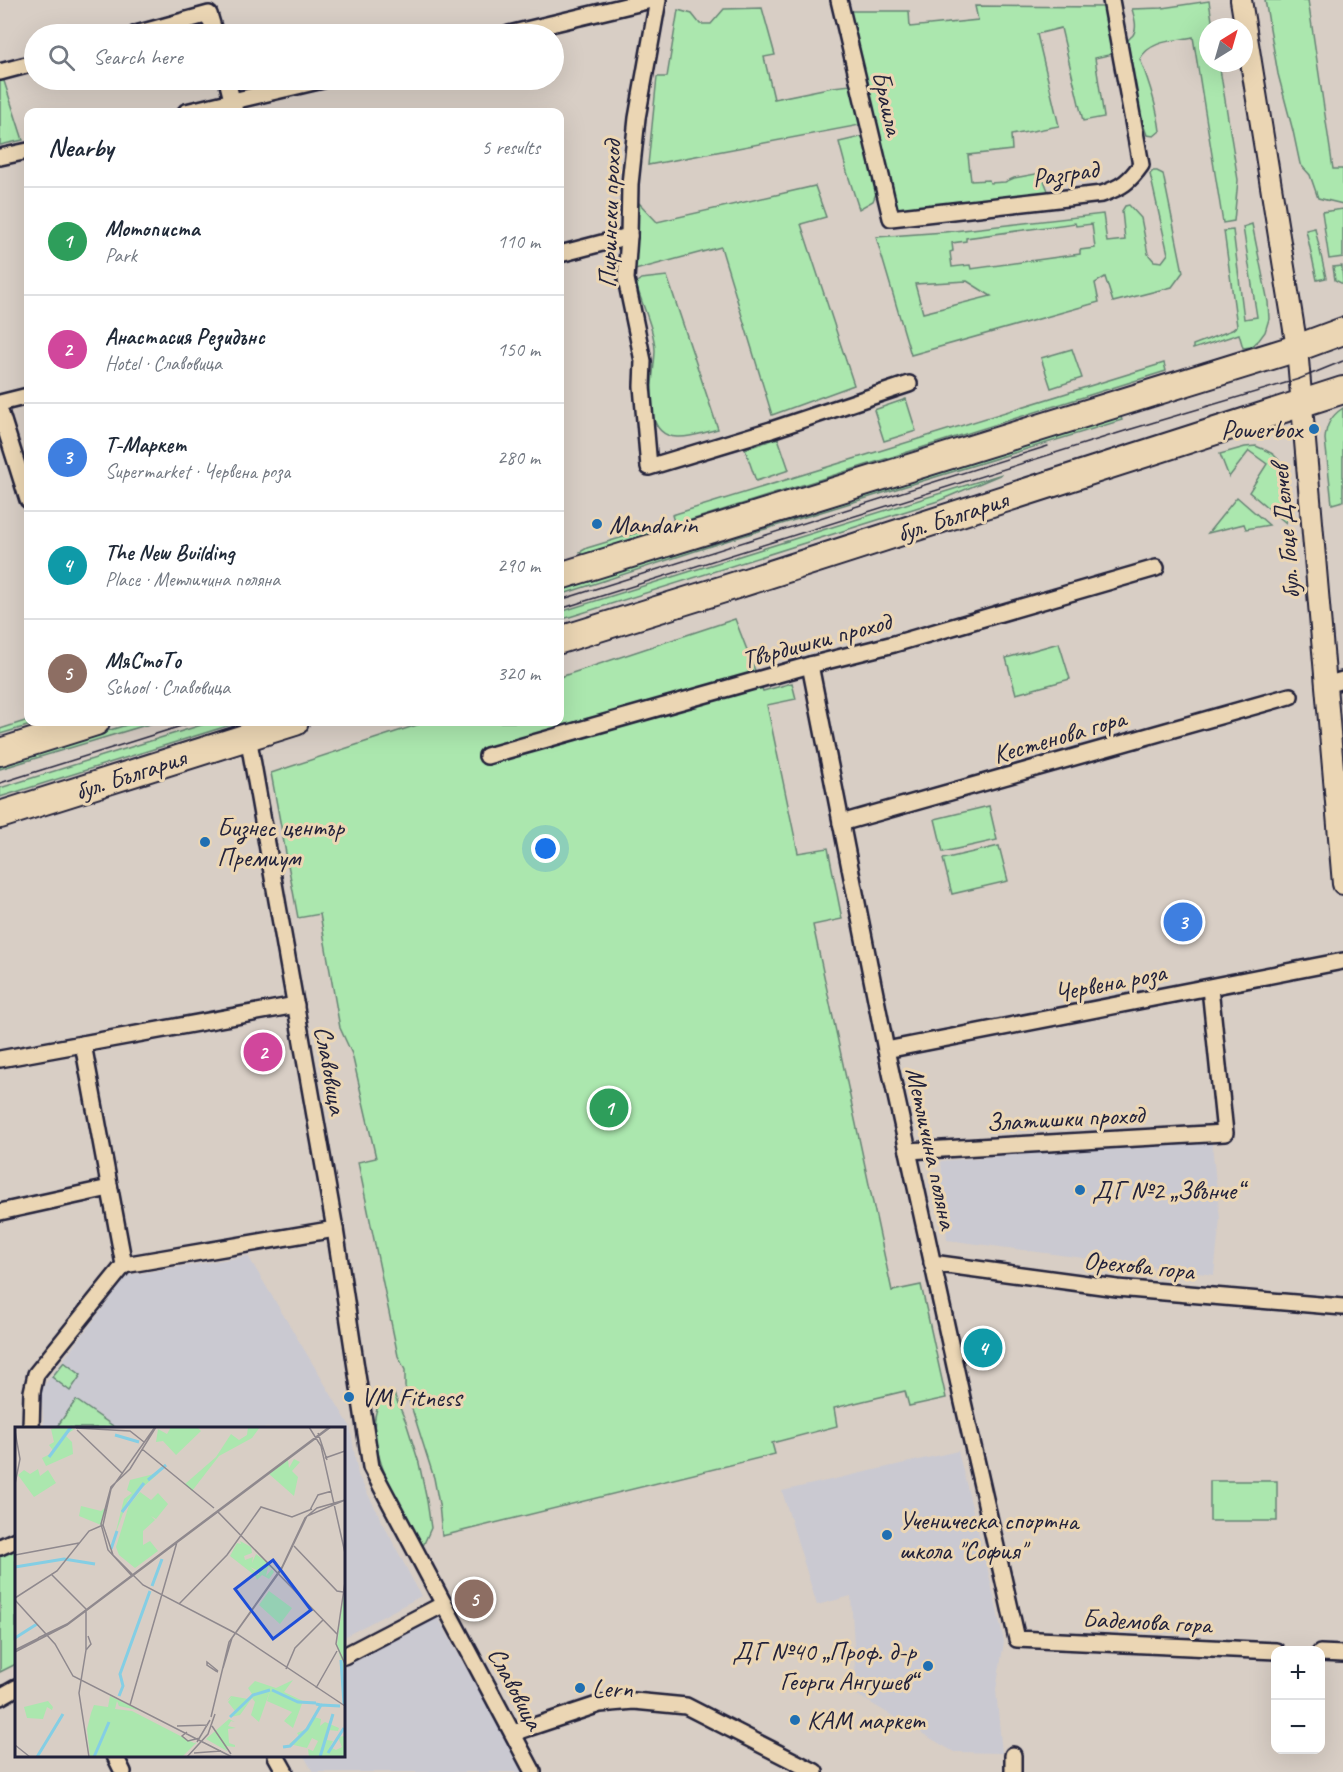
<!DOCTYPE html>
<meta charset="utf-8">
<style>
body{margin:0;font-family:Caveat,sans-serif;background:#f6f6f7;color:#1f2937}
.controls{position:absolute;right:18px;bottom:18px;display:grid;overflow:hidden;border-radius:12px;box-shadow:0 6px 24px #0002}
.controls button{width:54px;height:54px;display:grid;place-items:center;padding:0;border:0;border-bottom:2px solid #e0e1e3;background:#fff;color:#1f2937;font:30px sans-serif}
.compass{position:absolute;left:1199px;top:18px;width:54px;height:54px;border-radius:50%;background:#fff;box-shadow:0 6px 24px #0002;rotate:37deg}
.you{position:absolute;left:546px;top:849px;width:21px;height:21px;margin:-15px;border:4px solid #fff;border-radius:50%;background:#1a73e8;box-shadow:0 0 0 9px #1a73e833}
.badge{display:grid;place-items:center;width:39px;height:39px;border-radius:50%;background:#1f6fb2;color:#fff;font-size:20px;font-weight:700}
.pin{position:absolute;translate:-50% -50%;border:3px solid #fff;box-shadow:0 2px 6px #0006}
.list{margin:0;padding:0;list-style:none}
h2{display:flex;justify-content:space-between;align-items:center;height:78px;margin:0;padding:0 24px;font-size:26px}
h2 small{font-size:20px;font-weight:400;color:#747a83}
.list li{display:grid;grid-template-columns:39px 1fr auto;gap:18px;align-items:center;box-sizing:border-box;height:108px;padding:0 24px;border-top:2px solid #e0e1e3}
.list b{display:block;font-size:22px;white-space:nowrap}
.list p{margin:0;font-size:20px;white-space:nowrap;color:#747a83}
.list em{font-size:20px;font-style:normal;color:#747a83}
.icon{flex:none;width:33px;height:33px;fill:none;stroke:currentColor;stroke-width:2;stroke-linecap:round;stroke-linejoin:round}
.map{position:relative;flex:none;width:1343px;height:1772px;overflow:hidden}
.search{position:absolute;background:#fff;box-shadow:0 6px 24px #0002;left:24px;top:24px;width:540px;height:66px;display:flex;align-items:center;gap:15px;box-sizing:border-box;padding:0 21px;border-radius:33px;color:#747a83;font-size:22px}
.panel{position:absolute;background:#fff;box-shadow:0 6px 24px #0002;left:24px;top:108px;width:540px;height:618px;border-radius:12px}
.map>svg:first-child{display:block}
.built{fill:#cac9d1}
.green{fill:#abe7ae;stroke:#668474;stroke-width:1.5;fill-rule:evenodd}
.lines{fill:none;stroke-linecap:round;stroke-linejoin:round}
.minor-casing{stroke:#22223b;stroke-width:20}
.tertiary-casing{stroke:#22223b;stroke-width:24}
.primary-casing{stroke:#22223b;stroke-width:30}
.minor{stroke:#ebd6b4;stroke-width:15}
.tertiary{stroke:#ebd6b4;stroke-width:20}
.primary{stroke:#ebd6b4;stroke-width:26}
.tram{stroke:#22223b;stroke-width:1.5}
.poi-dot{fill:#1f6fb2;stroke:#ebd6b4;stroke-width:2}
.labels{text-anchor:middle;stroke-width:6;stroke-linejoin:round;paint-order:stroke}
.street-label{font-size:26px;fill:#22223b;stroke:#ebd6b4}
.poi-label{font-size:26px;fill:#22223b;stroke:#ebd6b4;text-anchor:start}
.inset-river{fill:none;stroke:#84cee4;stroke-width:3}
.inset-road{fill:none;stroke:#8f898e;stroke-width:1.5}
.view{fill:#1d4ed8;fill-opacity:0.15;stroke:#1d4ed8;stroke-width:3}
.inset-edge{fill:none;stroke:#22223b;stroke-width:3}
</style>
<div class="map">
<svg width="1343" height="1772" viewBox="0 0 1343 1772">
<rect width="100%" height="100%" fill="#d8cec5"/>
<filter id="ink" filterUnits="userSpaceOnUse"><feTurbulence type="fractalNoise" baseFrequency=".0167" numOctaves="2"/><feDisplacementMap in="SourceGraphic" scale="12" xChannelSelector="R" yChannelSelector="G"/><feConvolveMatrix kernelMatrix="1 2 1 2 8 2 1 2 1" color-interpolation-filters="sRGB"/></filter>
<g filter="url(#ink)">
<!-- built -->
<g class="built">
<polygon points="1211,1136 1220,1219 1214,1275 947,1240 941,1161"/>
<polygon points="248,1256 350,1426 358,1475 421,1596 344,1637 344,1428 44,1428 41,1389 128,1275"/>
<polygon points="958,1451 990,1579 1004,1642 996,1690 1002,1753 954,1752 857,1695 851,1596 817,1605 782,1491"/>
<polygon points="435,1612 524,1772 313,1772 304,1756 344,1756 344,1662"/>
</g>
<!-- green -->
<g class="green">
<polygon points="1265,0 1308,0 1333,169 1343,169 1343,204 1318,198 1310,175 1300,164 1293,131 1278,74"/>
<path d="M1209,1L1213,27H1208V63H1219L1238,180L1234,221L1223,223L1193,37C1175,41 1150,40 1140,59C1149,82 1157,106 1160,131L1154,136L1147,135L1136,105L1124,48C1126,41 1128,40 1133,35C1138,27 1134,17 1132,9L1162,8Z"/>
<polygon points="975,6 1105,7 1113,54 1095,58 1104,117 1083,121 1061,28 1037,34 1059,126 1011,135 1012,150 968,155 971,181 989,180 990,183 1005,182 1014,178 1041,173 1049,193 895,211 848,11 909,11 910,27 978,20"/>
<polygon points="762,8 775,55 764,57 774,99 833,87 851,85 860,125 648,165 657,77 667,77 678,10 692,14 700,24 711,24 724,9"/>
<polygon points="3,78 23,140 0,145 0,79"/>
<polygon points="865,136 877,191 873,201 859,209 847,172 839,142"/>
<path d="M1153,171H1157L1163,174L1183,272L1172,287L1113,302L1105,277L1095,283L1099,302L911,355L876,237L945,232L1103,214L1107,242L1125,240L1122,211L1125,206L1129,205L1141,218L1148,254L1154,261L1162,262L1168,254L1150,174ZM1075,223L1076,226L1092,224L1095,248L1080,250V254L971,269L970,265L952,267L950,252L953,251L952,243L966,241V238ZM967,281L991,296L923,313L915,284Z"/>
<polygon points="815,186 826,217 801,224 854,385 772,415 721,247 635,270 639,203 657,222"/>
<polygon points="1343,209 1343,257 1329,259 1322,212"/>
<polygon points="1252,224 1268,302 1269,319 1265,332 1259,340 1251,347 1243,348 1239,334 1193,349 1193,345 1232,330 1237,326 1224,231 1233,230 1244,319 1257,317 1243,227"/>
<polygon points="1315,228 1326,278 1317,280 1306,230"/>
<polygon points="1342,266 1343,284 1335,280 1333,267"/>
<path d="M667,276L718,429C705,432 691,438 677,437C638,435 655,374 655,350C654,329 643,307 637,287V282L641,279Z"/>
<polygon points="1072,349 1082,378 1051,388 1041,358"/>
<polygon points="1164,363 1166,371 675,525 672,515"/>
<polygon points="906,399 916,431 884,441 874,410"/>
<path d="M1343,408V501L1332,504L1325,439C1326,425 1331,416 1343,408Z"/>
<polygon points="1119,412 1122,420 726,541 560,595 560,588"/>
<polygon points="778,438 789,470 756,481 745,449"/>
<path d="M1256,446C1262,449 1269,451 1274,455C1292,470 1286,501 1286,523L1249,492L1267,464L1249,451L1229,477L1220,454L1245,447Z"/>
<polygon points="1002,474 938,501 560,620 560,612"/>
<polygon points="1237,497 1269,525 1246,529 1244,524 1208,533"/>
<polygon points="650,529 651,534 583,555 580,552 587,548"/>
<polygon points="735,619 763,691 792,683 796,699 767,705 798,853 828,848 842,919 813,925 892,1291 921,1285 946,1398 909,1406 905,1391 834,1408 837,1426 772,1443 775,1454 442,1536 439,1504 434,1478 405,1387 405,1370 398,1356 358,1162 376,1158 352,1054 340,1028 320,914 298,918 271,773 426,722 560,722 560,677"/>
<polygon points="1059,643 1070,679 1016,694 1006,658"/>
<polygon points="28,720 28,722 41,722 0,734 0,729"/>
<polygon points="136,722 156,722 0,769 0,764"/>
<polygon points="211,722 240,722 0,797 0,788"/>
<polygon points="989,806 997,840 943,852 935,819"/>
<polygon points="999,846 1008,881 952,894 943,859"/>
<polygon points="64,1362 81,1375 70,1391 52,1377"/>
<path d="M394,1394L406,1422L419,1463L427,1501L431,1528L423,1546L418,1545C402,1510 362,1445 378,1406C380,1402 383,1398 386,1395Z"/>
<polygon points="76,1400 116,1428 56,1428"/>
<rect x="1210" y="1481" width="67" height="40"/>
<polygon points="16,1544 16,1664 0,1672 0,1552"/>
</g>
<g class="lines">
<!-- minor casing -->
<g class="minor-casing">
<g id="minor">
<polyline points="658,0 637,118 630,184 629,236 626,279 643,361 642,386 649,467 771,430 909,384"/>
<path d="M839,0L891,218L1102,194C1122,187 1129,182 1141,165L1111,0"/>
<polyline points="136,34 209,14 215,34"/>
<polyline points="509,34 651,0"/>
<polyline points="0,72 34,63"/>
<polyline points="227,80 235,112"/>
<polyline points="186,112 323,80"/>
<polyline points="0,157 28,151"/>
<polyline points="560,254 629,236"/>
<polyline points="0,403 28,396"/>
<polyline points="0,411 28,500"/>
<polyline points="810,665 886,1050 962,1398 1017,1639 1276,1651"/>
<polyline points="1325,685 1343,680"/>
<polyline points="248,736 335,1229 371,1467 533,1772"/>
<polyline points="487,756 810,665 894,644 1156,568"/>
<polyline points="841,823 1290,696"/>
<polyline points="83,1044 124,1265"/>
<polyline points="886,1050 1343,961"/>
<polyline points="0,1059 296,1005"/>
<polyline points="908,1151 1225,1133 1210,988"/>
<polyline points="0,1212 109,1188"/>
<polyline points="932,1263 1117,1288 1343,1307"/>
<polyline points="124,1265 335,1229"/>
<polyline points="31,1428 32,1392 36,1374 124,1265"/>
<polyline points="0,1547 16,1540"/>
<polyline points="1320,1653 1343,1654"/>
<polyline points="344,1656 444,1604"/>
<polyline points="0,1697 16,1688"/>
<polyline points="513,1733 600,1704 634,1701 686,1706 815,1772"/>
<polyline points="115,1756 123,1772"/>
<polyline points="276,1756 285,1772"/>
<polyline points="1013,1772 1013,1755"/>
</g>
</g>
<!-- tertiary casing -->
<g class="tertiary-casing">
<polyline id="tertiary" points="1241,0 1297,348 1343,884"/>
</g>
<!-- primary casing -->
<g class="primary-casing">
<g id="primary">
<polyline points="560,576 1297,348 1343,331"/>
<polyline points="560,640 724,589 1343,390"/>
<polyline points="0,752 96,722"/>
<polyline points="0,815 295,722"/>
</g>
</g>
<!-- minor -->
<use href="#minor" class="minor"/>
<!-- tertiary -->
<use href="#tertiary" class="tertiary"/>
<!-- primary -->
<use href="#primary" class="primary"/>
<!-- tram -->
<g class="tram">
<polyline points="560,600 1048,446"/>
<polyline points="560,609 1128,430 1299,379 1343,361"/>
<polyline points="0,783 194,722"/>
</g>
</g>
</g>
<!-- markers -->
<g class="poi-dot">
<circle cx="1314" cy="429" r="6"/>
<circle cx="597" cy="524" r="6"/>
<circle cx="205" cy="842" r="6"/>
<circle cx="1080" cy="1190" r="6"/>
<circle cx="349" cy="1397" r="6"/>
<circle cx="887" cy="1535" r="6"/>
<circle cx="928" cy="1666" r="6"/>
<circle cx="580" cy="1688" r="6"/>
<circle cx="795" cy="1720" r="6"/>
</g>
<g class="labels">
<!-- street labels -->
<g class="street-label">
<text transform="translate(888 103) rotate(77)" y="9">Браила</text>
<text transform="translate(1065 173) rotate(-8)" y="9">Разград</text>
<text transform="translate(609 214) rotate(-88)" y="9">Пирински проход</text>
<text transform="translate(952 516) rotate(-18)" y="9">бул. България</text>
<text transform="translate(1285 532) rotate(-95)" y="9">бул. Гоце Делчев</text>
<text transform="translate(816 640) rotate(-15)" y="9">Твърдишки проход</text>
<text transform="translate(1059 736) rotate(-16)" y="9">Кестенова гора</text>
<text transform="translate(130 774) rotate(-18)" y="9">бул. България</text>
<text transform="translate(1110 982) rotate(-11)" y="9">Червена роза</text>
<text transform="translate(331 1070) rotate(80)" y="9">Славовица</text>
<text transform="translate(1065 1118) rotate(-3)" y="9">Златишки проход</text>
<text transform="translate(932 1148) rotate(78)" y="9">Метличина поляна</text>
<text transform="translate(1139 1265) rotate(6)" y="9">Орехова гора</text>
<text transform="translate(1147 1621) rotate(3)" y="9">Бадемова гора</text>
<text transform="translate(516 1688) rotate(62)" y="9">Славовица</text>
</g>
<!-- poi labels -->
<g class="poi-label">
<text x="1302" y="438" text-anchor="end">Powerbox</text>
<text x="609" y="533">Mandarin</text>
<text x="217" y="836">Бизнес център<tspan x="217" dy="30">Премиум</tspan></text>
<text x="1092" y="1199">ДГ №2 „Звънче“</text>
<text x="361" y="1406">VM Fitness</text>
<text x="899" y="1529">Ученическа спортна<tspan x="899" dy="30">школа "София"</tspan></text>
<text x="916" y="1660" text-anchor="end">ДГ №40 „Проф. д-р<tspan x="916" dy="30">Георги Ангушев“</tspan></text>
<text x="592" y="1697">Lern</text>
<text x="807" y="1729">КАМ маркет</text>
</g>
</g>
<!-- overview -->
<g transform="translate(15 1427)">
<rect width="330" height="330" fill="#d8cec5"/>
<path d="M44,0L60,2L50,8L57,15L58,27L31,39L27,31L39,25L34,18L39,15L36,2ZM156,0H182L186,4L161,28L148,14L141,15L143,2L152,7ZM233,0H245L237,11L204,29L177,64L170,57L201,30L216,7L224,13L232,8ZM279,32L285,35L277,44L283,50L279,69L254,47L273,33L274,41ZM148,39L143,47L113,73L100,108L109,72L117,66L112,63L115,53L139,47ZM23,42L25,49L33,43L41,56L19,70L3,48L9,43L15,47ZM125,65L136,73L143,66L153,77L141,92L136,89L140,93L128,104V118L135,114L143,124L120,141L104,128L101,120L114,78ZM66,79L86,84L90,81L86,98L64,89ZM225,114L236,120L237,126L229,129L230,133L238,130L237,136L241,127L262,143L253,140L251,149L257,142L259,145L254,152L247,148L242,153L240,148H244V144L235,140L241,145L238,147L215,129L222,116L226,117ZM330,158V249L322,218ZM254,164L277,181L265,197L244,178ZM278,253L269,265L288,274L278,301L269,294L277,285L252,274L256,261L244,295L236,288L240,275L237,271L225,288L215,290L220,284L213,275L217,270L212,274L216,269L233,272L237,267L233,261L240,254L261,261ZM95,269L127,284L104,279L102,274L100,282L117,284L179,316L182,315L167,330H75L72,302L76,286L79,278L93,280ZM33,274L38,280L37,283L32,280L28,292L12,291L9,280ZM299,290L306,292L305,299L310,295L324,301L323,304L314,303L312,313L318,314L315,320L321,323L327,320L323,310L330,309V330H294L293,322L298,324L303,314L297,311L292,321L274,317L284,309L282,306L292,302ZM214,292L220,295L216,294L213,299L221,301L213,302L214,316L220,318V320L211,319L212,324L191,312Z" fill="#abe7ae"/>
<path class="inset-river" d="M100,8L124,15M34,30L56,0M133,53L151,38M107,85L129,56M96,122L102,104M0,140L49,132L80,137M137,159L147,132M0,211L22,197M326,233L329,277M257,263L283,275L301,276M104,269L108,259L105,247L135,164M306,278L325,279M215,290L238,268L255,263M268,320L275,319L292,302L306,278L301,277M313,326L329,301M22,330L48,287M79,330L94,295M305,330L318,287"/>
<path class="inset-road" d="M294,0L306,19L330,126M61,1L115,4L129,15M62,3L108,47M0,4L5,32L0,57M303,6L312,33M127,22L199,81M310,31L330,24M295,83L303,68L317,64M202,84L322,207M279,119L322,164L328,165M96,126L128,158L222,207L330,279M0,128L64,116M98,128L88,98L96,62L140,0M36,147L71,182M117,149L93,123L86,97L96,60L115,42L141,0M330,155L321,217L330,237M0,171L42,144L74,104L88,98M0,173L40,217L58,249L217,330M164,177L212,128L246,80L277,90L297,82M73,209L76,217L71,223L64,266L74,330M23,211L52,197L314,0M0,223L24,211M71,223V182M0,225L52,198L316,0M208,241L217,211L266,143L292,89L330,73M271,242L280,221L308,193M203,245L201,244L192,238V235L203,244M301,261L322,224M115,278L162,115M196,290L214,215L267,140L290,91L302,81L330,73M162,299L193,298M197,299L216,327M172,305L167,309L173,314L185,311M182,315L195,293M0,318L15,330M179,326L206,324M172,330L193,307L200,287"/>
<path class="view" d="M258,133L296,183L258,212L220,162Z"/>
<rect width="330" height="330" class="inset-edge"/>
</g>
</svg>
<div class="controls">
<button>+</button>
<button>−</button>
</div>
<svg class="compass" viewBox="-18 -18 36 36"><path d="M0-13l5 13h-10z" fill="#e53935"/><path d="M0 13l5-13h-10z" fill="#747a83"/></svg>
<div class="you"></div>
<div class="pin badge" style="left:609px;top:1108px;background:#2e9e5b">1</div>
<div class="pin badge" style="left:263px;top:1052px;background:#d1479c">2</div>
<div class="pin badge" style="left:1183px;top:922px;background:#3f7fe0">3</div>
<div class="pin badge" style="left:983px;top:1348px;background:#0f9aa8">4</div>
<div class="pin badge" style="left:474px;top:1599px;background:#8d6e63">5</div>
<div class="search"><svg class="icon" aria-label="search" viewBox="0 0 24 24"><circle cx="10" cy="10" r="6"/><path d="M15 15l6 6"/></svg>Search here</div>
<section class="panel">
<h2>Nearby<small>5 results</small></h2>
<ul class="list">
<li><span class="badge" style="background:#2e9e5b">1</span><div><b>Мотописта</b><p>Park</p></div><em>110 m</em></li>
<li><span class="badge" style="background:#d1479c">2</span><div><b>Анастасия Резидънс</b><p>Hotel · Славовица</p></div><em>150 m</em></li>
<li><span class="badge" style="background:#3f7fe0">3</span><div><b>Т-Маркет</b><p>Supermarket · Червена роза</p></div><em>280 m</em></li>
<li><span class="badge" style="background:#0f9aa8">4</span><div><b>The New Building</b><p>Place · Метличина поляна</p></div><em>290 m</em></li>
<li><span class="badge" style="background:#8d6e63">5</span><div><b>МяСтоТо</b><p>School · Славовица</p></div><em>320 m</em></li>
</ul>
</section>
</div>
